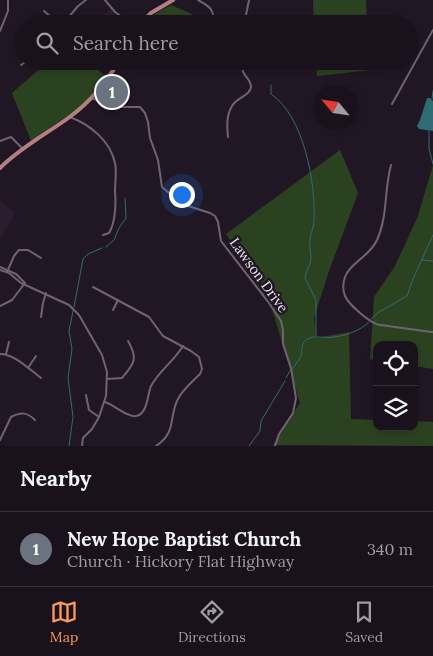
<!DOCTYPE html>
<meta charset="utf-8">
<style>
body{margin:0;font-family:Lora,serif;background:#221a24;color:#f1f3f6}
.controls{position:absolute;right:15px;bottom:15px;display:grid;overflow:hidden;border-radius:10px;box-shadow:0 2px 8px #0003}
.controls button{width:45px;height:45px;display:grid;place-items:center;padding:0;border:0;border-bottom:1px solid #37313a;background:#19111b;color:#f1f3f6;font:25px sans-serif}
.compass{position:absolute;left:313px;top:85px;width:45px;height:45px;border-radius:50%;background:#19111b;box-shadow:0 2px 8px #0003;rotate:299deg}
.you{position:absolute;left:181px;top:194px;width:18px;height:18px;margin:-12px;border:4px solid #fff;border-radius:50%;background:#1a73e8;box-shadow:0 0 0 8px #1a73e833}
.badge{display:grid;place-items:center;width:32px;height:32px;border-radius:50%;background:#fe9c57;color:#fff;font-size:16px;font-weight:700}
.pin{position:absolute;translate:-50% -50%;border:2px solid #fff;box-shadow:0 1px 5px #0006}
.list{margin:0;padding:0;list-style:none}
h2{display:flex;justify-content:space-between;align-items:center;height:65px;margin:0;padding:0 20px;font-size:21px}
h2 small{font-size:16px;font-weight:400;color:#9f9da3}
.list li{display:grid;grid-template-columns:32px 1fr auto;gap:15px;align-items:center;box-sizing:border-box;height:75px;padding:0 20px;border-top:1px solid #37313a}
.list b{display:block;font-size:19px;white-space:nowrap}
.list p{margin:0;font-size:16px;white-space:nowrap;color:#9f9da3}
.list em{font-size:16px;font-style:normal;color:#9f9da3}
.icon{flex:none;width:28px;height:28px;fill:none;stroke:currentColor;stroke-width:2;stroke-linecap:round;stroke-linejoin:round}
.map{position:relative;flex:none;width:433px;height:446px;overflow:hidden}
.search{position:absolute;background:#19111b;box-shadow:0 2px 8px #0003;left:15px;right:15px;top:15px;height:55px;display:flex;align-items:center;gap:12px;box-sizing:border-box;padding:0 18px;border-radius:28px;color:#9f9da3;font-size:19px}
.sheet{height:140px;background:#19111b}
nav{display:flex;justify-content:space-around;align-items:center;box-sizing:border-box;height:70px;border-top:1px solid #37313a;background:#19111b;font-size:14px;color:#9f9da3}
nav a{display:grid;justify-items:center;gap:2px}
nav .on{color:#fe9c57}
.map>svg:first-child{display:block}
.built{fill:#2b1d2f}
.green{fill:#2b4220}
.water{fill:#306b73}
.lines{fill:none;stroke-linecap:round;stroke-linejoin:round}
.stream{stroke:#306b73;stroke-width:1}
.street{stroke:#6f6373;stroke-width:2}
.primary{stroke:#b38081;stroke-width:4}
.labels{text-anchor:middle;stroke-width:5;stroke-linejoin:round;paint-order:stroke}
.street-label{font-size:14px;fill:#ece5ee;stroke:#211724}
</style>
<div class="map">
<svg width="433" height="446" viewBox="0 0 433 446">
<rect width="100%" height="100%" fill="#211724"/>
<!-- built -->
<g class="built">
<polygon points="112,8 132,24 93,24"/>
<polygon points="0,201 15,213 0,240"/>
</g>
<!-- green -->
<g class="green">
<polygon points="313,0 366,0 367,24 314,24"/>
<polygon points="171,5 192,14 198,24 145,24 155,14"/>
<path d="M49,61H87L108,78C97,96 83,109 63,119C52,125 42,134 31,141L12,93Z"/>
<polygon points="316,61 370,61 371,70 317,76"/>
<polygon points="340,150 358,193 329,271 314,318 316,338 349,332 351,419 377,420 377,427 414,427 414,421 433,422 433,446 273,445 300,403 272,309 226,234"/>
<polygon points="433,165 433,369 414,366 414,345 377,345 377,361 370,359 374,297 395,266 418,216"/>
</g>
<!-- water -->
<polygon class="water" points="427,98 430,98 433,101 433,131 419,129 417,126 420,120"/>
<g class="lines">
<!-- stream -->
<g class="stream">
<path d="M271,85V94C304,116 316,184 314,221C314,228 310,234 310,240C309,247 311,253 311,259C310,266 306,271 305,278L316,300V336"/>
<polyline points="432,99 433,91"/>
<polyline points="429,131 429,149 433,164"/>
<polyline points="106,247 114,240 119,228 126,218 125,198"/>
<polyline points="422,260 433,261"/>
<polyline points="74,307 83,259 88,254 102,248"/>
<polyline points="371,319 379,312 407,296 413,279 433,235"/>
<path d="M293,368C295,365 298,361 300,358C303,352 300,344 306,340C315,334 323,339 333,337C345,336 360,331 369,322"/>
<polyline points="286,378 290,371"/>
<polyline points="69,446 73,417 68,378 72,349 69,331 73,311"/>
<polyline points="249,446 260,431 261,421 285,381"/>
</g>
<!-- street -->
<g class="street">
<polyline points="105,0 115,12 132,24"/>
<path d="M198,0C211,7 213,9 215,24"/>
<polyline points="44,11 59,24"/>
<polyline points="63,24 78,6 86,0"/>
<polyline points="246,24 246,15 249,0"/>
<polyline points="0,31 8,11 8,0"/>
<polyline points="21,65 27,61"/>
<polyline points="91,98 115,107 140,107 145,113 148,122 150,138 158,160 162,187 182,204 210,213 215,216 218,222 221,241 269,303 281,321 283,330 283,344 291,368 296,398 293,413 279,434 275,446"/>
<polyline points="392,104 433,30"/>
<path d="M70,117C90,125 110,140 115,163C117,171 115,182 115,190C116,204 116,221 109,233L103,235"/>
<path d="M228,137C227,127 226,116 232,106C236,98 250,96 251,87C251,77 240,77 242,61"/>
<polyline points="0,141 11,137 23,149"/>
<path d="M391,165C384,190 388,216 377,240C370,256 349,264 345,277C343,283 343,291 345,296C349,305 371,324 380,325C397,327 415,330 433,332"/>
<polyline points="0,267 16,274 25,283"/>
<polyline points="0,270 9,273 21,283 69,305 79,315 102,355 107,372 106,396 99,417 92,429 83,438 82,446"/>
<polyline points="7,272 14,256 19,250 28,250 41,258"/>
<path d="M93,287L149,317L163,336L191,351L199,357L202,369L200,374C192,382 181,391 177,401C169,419 176,433 156,446"/>
<polyline points="0,306 12,300 25,283"/>
<polyline points="113,310 118,300"/>
<polyline points="41,317 43,303 46,293"/>
<path d="M0,354C15,354 30,370 41,378"/>
<polyline points="6,354 9,342"/>
<polyline points="28,368 36,356"/>
<path d="M107,379L122,378C135,363 138,358 128,341"/>
<polyline points="86,395 89,410 99,417"/>
<path d="M105,402C113,404 128,418 136,416C148,414 147,395 151,386C159,371 174,361 183,346"/>
<path d="M0,440L11,417C21,412 27,412 35,420"/>
</g>
<!-- primary -->
<g class="primary">
<polyline points="140,24 151,13 173,0"/>
<path d="M0,168C21,147 48,133 71,116C91,101 106,83 119,61"/>
</g>
</g>
<g class="labels">
<!-- street labels -->
<g class="street-label">
<text transform="translate(259 275) rotate(54)" y="5">Lawson Drive</text>
</g>
</g>
</svg>
<div class="controls">
<button><svg class="icon" aria-label="locate" viewBox="0 0 24 24"><circle cx="12" cy="12" r="6"/><path d="M12 2v4M12 18v4M2 12h4M18 12h4"/></svg></button>
<button><svg class="icon" aria-label="layers" viewBox="0 0 24 24"><path d="M12 4l9 5-9 5-9-5zM3 14l9 5 9-5"/></svg></button>
</div>
<svg class="compass" viewBox="-18 -18 36 36"><path d="M0-13l5 13h-10z" fill="#e53935"/><path d="M0 13l5-13h-10z" fill="#9f9da3"/></svg>
<div class="you"></div>
<div class="pin badge" style="left:112px;top:92px;background:#6b7280">1</div>
<div class="search"><svg class="icon" aria-label="search" viewBox="0 0 24 24"><circle cx="10" cy="10" r="6"/><path d="M15 15l6 6"/></svg>Search here</div>
</div>
<section class="sheet">
<h2>Nearby<small></small></h2>
<ul class="list">
<li><span class="badge" style="background:#6b7280">1</span><div><b>New Hope Baptist Church</b><p>Church · Hickory Flat Highway</p></div><em>340 m</em></li>
</ul>
</section>
<nav>
<a class="on"><svg class="icon" aria-label="map" viewBox="0 0 24 24"><path d="M3 6l6-2 6 2 6-2v14l-6 2-6-2-6 2zM9 4v14M15 6v14"/></svg>Map</a>
<a><svg class="icon" aria-label="directions" viewBox="0 0 24 24"><path d="M12 3l9 9-9 9-9-9zM9 14v-3h6M13 9l2 2-2 2"/></svg>Directions</a>
<a><svg class="icon" aria-label="saved" viewBox="0 0 24 24"><path d="M7 4h10v16l-5-4-5 4z"/></svg>Saved</a>
</nav>
